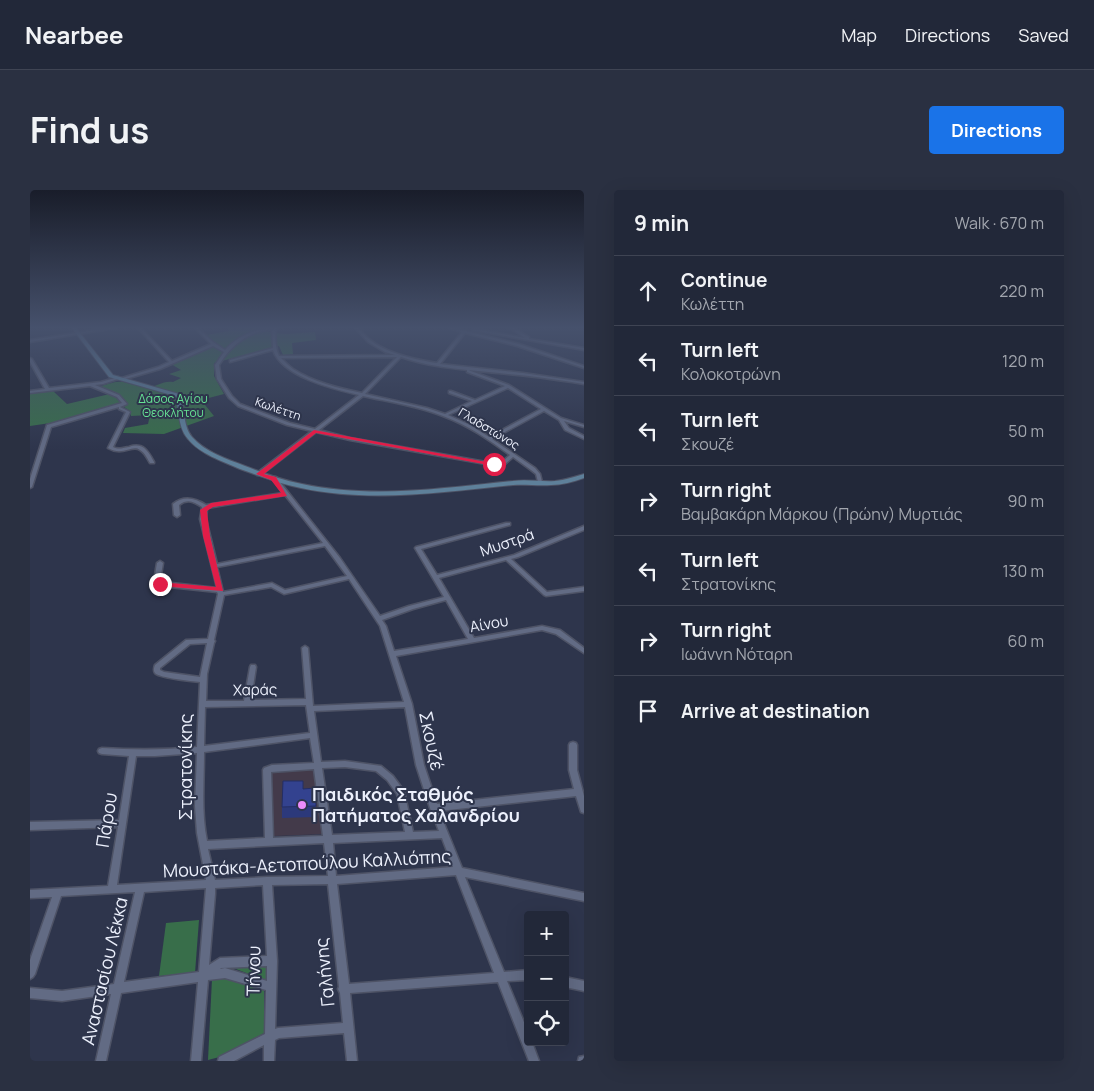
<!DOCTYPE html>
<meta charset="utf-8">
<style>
body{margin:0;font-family:Manrope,sans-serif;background:#2a3041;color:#f1f3f6}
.controls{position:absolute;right:15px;bottom:15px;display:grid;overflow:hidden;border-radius:5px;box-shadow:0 5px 20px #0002}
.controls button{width:45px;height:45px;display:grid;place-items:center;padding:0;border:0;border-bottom:1px solid #3f4453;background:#222839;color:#f1f3f6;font:25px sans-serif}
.stop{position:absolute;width:15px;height:15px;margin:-11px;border:4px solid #e11d48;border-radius:50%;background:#fff}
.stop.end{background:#e11d48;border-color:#fff;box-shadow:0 1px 5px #0008}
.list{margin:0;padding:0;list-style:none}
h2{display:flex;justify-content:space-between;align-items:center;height:65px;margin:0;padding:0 20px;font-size:21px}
h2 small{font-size:16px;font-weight:400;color:#a2a6ae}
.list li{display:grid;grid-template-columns:32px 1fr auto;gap:15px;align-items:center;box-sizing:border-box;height:70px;padding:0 20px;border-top:1px solid #3f4453}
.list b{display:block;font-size:19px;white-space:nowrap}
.list p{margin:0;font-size:16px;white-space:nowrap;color:#a2a6ae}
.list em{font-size:16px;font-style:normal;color:#a2a6ae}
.icon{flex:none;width:28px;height:28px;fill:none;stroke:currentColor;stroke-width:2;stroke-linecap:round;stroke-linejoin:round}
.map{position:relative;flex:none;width:554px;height:871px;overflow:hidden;border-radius:5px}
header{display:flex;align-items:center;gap:30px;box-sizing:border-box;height:70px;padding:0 25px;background:#222839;border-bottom:1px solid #3f4453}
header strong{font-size:24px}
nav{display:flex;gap:28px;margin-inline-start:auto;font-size:18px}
.intro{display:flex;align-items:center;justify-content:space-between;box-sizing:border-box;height:120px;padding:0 30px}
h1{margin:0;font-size:35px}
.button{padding:12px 22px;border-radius:5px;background:#1a73e8;color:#fff;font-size:18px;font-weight:700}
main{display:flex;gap:30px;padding:0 30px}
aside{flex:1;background:#222839;border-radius:5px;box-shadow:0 5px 20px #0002}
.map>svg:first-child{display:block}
.education{fill:#433a4a}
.green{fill:#386e4a}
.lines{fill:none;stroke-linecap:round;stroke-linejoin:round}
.street-casing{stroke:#4e5366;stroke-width:3}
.secondary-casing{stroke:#4e5366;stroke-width:2}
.street{fill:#626b84;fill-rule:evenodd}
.secondary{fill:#5e809a;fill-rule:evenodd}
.wall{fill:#2c397b}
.building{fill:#33428f;stroke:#242e64}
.route{fill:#e11d48}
.poi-dot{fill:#ec8cfb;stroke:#2e354c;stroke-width:2}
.labels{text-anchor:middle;stroke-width:4;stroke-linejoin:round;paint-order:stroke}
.far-park-label{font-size:12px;fill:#66e294;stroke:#2e354c}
.far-street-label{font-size:12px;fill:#ecf0fc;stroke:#2e354c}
.street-label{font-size:15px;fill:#ecf0fc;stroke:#2e354c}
.near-street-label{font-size:18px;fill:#ecf0fc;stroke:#2e354c}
.near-poi-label{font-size:18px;font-weight:bold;fill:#ecf0fc;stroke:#2e354c;text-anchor:start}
</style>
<header>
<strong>Nearbee</strong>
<nav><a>Map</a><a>Directions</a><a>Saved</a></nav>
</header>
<div class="intro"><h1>Find us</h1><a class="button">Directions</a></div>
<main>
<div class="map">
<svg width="554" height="871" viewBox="0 0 554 871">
<rect width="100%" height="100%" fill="#2e354c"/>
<!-- education -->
<polygon class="education" points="288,579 295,644 243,646 241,583"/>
<!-- green -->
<g class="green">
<path d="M197,138H237L238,142L256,144L285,142L286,150L262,153L263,164L253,165L249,156L184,173V186L194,204L171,210L184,226L134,244L93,243L95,238L118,234L120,225L101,226L100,221L91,215L34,231L0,236V203L23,201L37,214L84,203L69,197C97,187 91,194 116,197C125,198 133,190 143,192L151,188L139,184L151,180L141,174L186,154L176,145L199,141Z"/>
<polygon points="169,730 165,783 129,786 136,733"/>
<polygon points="237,775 237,791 198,776"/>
<polygon points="204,788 234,799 234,843 197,865 178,870 182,789"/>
</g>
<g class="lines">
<!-- street casing -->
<g class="street-casing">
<g id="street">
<polygon points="79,138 85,138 0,152 0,150"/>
<path d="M108,138H111L142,171L181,154L165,138H168L183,152L195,160C209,145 227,138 247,138L246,139C245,149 245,157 249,166L365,165L355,162L338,152L325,138H328C332,141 335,146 339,149C355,163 387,170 407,173L432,142L419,138H423L489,154L554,176V178L487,156L435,143L410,174L493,183L554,192V194C529,190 503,186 478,184C442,180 405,179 371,167L335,204L397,218L415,224L442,211L419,203V201H421L445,210L475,196L437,182V180H438L479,195L531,228L554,235V237L534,231L539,238L554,246V249L535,240L529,230L514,221L462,249L505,278L510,284L512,292L510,293L508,292L506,284L501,280L483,267L475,274H456L320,250L286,242L231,285H227V283L282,241L257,235L208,216L199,208L187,189L185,175L194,162L183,156L130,179L92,190V188L128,177L139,172ZM242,139L243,158L200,170V172L243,160C252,187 304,199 329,205L285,239L260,233L210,214L202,206L191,189L189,175C201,155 218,142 242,139ZM367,167L332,203C308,198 283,192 263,179C259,176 255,172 251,168ZM478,198L511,219L459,247L440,235L418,225ZM333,206C360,212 387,216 413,226C438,235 459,250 480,265L472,272H456L320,248L289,240Z"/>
<polygon points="480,138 484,138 499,147 499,149 554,158 554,160 442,140 444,139 495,148"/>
<path d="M0,168L2,169L19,198L71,192L88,187V189L73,194L65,195L89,205L97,214L90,217L100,222L83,257C89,260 92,258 99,257C113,252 118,261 124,272V273H120C117,268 115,263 110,260C102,254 93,267 78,258L96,222L89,219V217L21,237L2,297L0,298V289L17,235L92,213L87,207L60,196L0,203V201L15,199L0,172Z"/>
<path d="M242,287H246L310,368L350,426L379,416L414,407L385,358L386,357L476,333H480V335L391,359L407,385L484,365L554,336V340L488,367L481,369L517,402L554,397V401L516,406L514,405L476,370L409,388L444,448L512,436L530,440L554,458V463L526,444L512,440L366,466L382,514L394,575L407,614L544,599L539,580V555L540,553L543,552L546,553L547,555V580L554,606V623L551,622L546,606L409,621L432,678L554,703V711L435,687L474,782L498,780V790L477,791L498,842V852H502L509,871H499L468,792L320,803L327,871H317L314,843L249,848L245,850L244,871H234V855L204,871H188L189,867L235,844L236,800L195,788L178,790L171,871H161L168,792L91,803L76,871H66L81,804L32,811L0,808V798L32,801L84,794L105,702L31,706L5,784L3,787L0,789V770L22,707L0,708V700L78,696L88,637L0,640V632L89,630L99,566L72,564L69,563L68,561L69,559L72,558C104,560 135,560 167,557L170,492C162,491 129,488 125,483C123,480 124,478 125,475L156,450L178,449L188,404L187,402L130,396L128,395L124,391L127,373L130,371L133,373L130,391L132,392L187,398L170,329L172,317C164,312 158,308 149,315L150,325L147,327L144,325L143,314C154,305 165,308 176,315L253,303L242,288ZM255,305L293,353L187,374L176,329L177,318ZM295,356L317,386L255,400L242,393L193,402L187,377ZM319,389L350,436L374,512L283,516L278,458L275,456L272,458L276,509L221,510L226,477L225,475H221L220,477L214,511H176L177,484L184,453L185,451L184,450L194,405L241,397L254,404ZM416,410L438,449L364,461L356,436L352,430L383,419ZM177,453L170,487L134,482L130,480V478L160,454ZM276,515L280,543L174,556L175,517ZM375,517L386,575L400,618L409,641L383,642L374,601L363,586L351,576L315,571L291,572L284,521ZM280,548L284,573L242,575L234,578L233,580L235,648L177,651C171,622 174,592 174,562ZM167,563L165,616L167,643L176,690L87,695L106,566H125ZM315,577L346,581L357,590L367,604L375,642L302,645L292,578ZM284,579L293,646L243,648L241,582ZM412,648L423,677L306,686L303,653ZM294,653L298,686L237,687L185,690L178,659ZM426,685L464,783L319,794L307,694ZM298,694L309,797L308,799L310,803L313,833L248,838L245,839L247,771L242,695ZM233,695L237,766L190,768L179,775L185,704V698ZM176,698L169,782L94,792L114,702ZM237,776V791L195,778L190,779L191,778Z"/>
<polygon points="535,787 554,791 554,801 535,797"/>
<polygon points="554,866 554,871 548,871 549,867"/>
</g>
</g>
<!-- secondary casing -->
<g class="secondary-casing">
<path id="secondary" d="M42,138H46L83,185L149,204C156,217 152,235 162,247C175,262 197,269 215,276C233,283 252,290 272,294C342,309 413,298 483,291C497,289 511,292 525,291C535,290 544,287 554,284V288C543,292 532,295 521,295C508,296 495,294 483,295C413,302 341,313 271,298C250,294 230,286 210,279C192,271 170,264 158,249C147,236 150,220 145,206L79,187Z"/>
</g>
<!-- street -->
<use href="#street" class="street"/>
<!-- secondary -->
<use href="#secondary" class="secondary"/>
</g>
<!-- wall -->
<polygon class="wall" points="273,599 286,616 286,627 252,628 252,617"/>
<!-- building -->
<polygon class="building" points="253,591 273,591 273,599 285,598 286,616 252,617"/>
<!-- sky -->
<linearGradient id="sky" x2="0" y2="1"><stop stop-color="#191d2a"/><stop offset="0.53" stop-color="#46516c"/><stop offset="1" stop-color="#46516c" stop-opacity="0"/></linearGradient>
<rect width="554" height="260" fill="url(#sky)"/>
<!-- route -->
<polygon class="route" points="284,240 467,274 464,276 286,243 234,284 246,287 257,306 183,317 177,321 180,346 193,401 128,396 128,393 130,392 186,397 173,346 170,320 181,313 251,303 241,290 226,284"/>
<!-- markers -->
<circle class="poi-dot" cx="272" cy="615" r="5"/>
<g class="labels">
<!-- far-park labels -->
<g class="far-park-label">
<text x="143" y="213">Δάσος Αγίου<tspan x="143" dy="14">Θεοκλήτου</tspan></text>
</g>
<!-- far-street labels -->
<g class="far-street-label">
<text transform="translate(248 219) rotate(19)" y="4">Κωλέττη</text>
<text transform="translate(459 239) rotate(31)" y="4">Γλαδστώνος</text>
</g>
<!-- street labels -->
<g class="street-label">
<text transform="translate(477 353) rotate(-19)" y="5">Μυστρά</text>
<text transform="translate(459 434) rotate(-10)" y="5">Αίνου</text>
<text transform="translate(225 500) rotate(-1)" y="5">Χαράς</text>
</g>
<!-- near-street labels -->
<g class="near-street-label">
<text transform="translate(401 551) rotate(78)" y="6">Σκουζέ</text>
<text transform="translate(156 577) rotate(-90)" y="6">Στρατονίκης</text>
<text transform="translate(77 630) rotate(-81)" y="6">Πάρου</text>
<text transform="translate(277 674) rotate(-3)" y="6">Μουστάκα-Αετοπούλου Καλλιόπης</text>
<text transform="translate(75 781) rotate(-77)" y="6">Αναστασίου Λέκκα</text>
<text transform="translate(224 781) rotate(-89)" y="6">Τήνου</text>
<text transform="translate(295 782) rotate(-96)" y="6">Γαλήνης</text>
</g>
<!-- near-poi labels -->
<g class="near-poi-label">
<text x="282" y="611">Παιδικός Σταθμός<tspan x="282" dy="21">Πατήματος Χαλανδρίου</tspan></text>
</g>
</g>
</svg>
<div class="controls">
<button>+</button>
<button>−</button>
<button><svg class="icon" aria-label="locate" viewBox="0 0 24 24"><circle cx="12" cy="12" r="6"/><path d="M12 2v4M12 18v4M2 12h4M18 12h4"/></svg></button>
</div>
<div class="stop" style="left:464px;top:274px"></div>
<div class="stop end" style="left:130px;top:394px"></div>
</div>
<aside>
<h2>9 min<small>Walk · 670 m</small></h2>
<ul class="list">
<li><svg class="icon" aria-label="ahead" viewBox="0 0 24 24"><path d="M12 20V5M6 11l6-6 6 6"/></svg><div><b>Continue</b><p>Κωλέττη</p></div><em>220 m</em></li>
<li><svg class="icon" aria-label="left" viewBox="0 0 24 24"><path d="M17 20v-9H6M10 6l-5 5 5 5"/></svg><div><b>Turn left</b><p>Κολοκοτρώνη</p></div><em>120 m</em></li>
<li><svg class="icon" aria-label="left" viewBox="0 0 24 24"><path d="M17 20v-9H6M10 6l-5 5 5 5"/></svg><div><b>Turn left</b><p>Σκουζέ</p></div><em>50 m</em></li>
<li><svg class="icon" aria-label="right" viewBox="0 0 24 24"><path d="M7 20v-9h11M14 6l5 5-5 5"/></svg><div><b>Turn right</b><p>Βαμβακάρη Μάρκου (Πρώην) Μυρτιάς</p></div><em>90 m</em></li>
<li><svg class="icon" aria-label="left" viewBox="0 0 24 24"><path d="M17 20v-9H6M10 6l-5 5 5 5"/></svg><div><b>Turn left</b><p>Στρατονίκης</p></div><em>130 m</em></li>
<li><svg class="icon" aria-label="right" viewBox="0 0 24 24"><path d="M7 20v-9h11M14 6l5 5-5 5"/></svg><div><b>Turn right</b><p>Ιωάννη Νόταρη</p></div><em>60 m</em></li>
<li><svg class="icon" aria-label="arrive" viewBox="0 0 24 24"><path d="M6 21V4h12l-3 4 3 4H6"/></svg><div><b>Arrive at destination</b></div></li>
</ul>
</aside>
</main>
